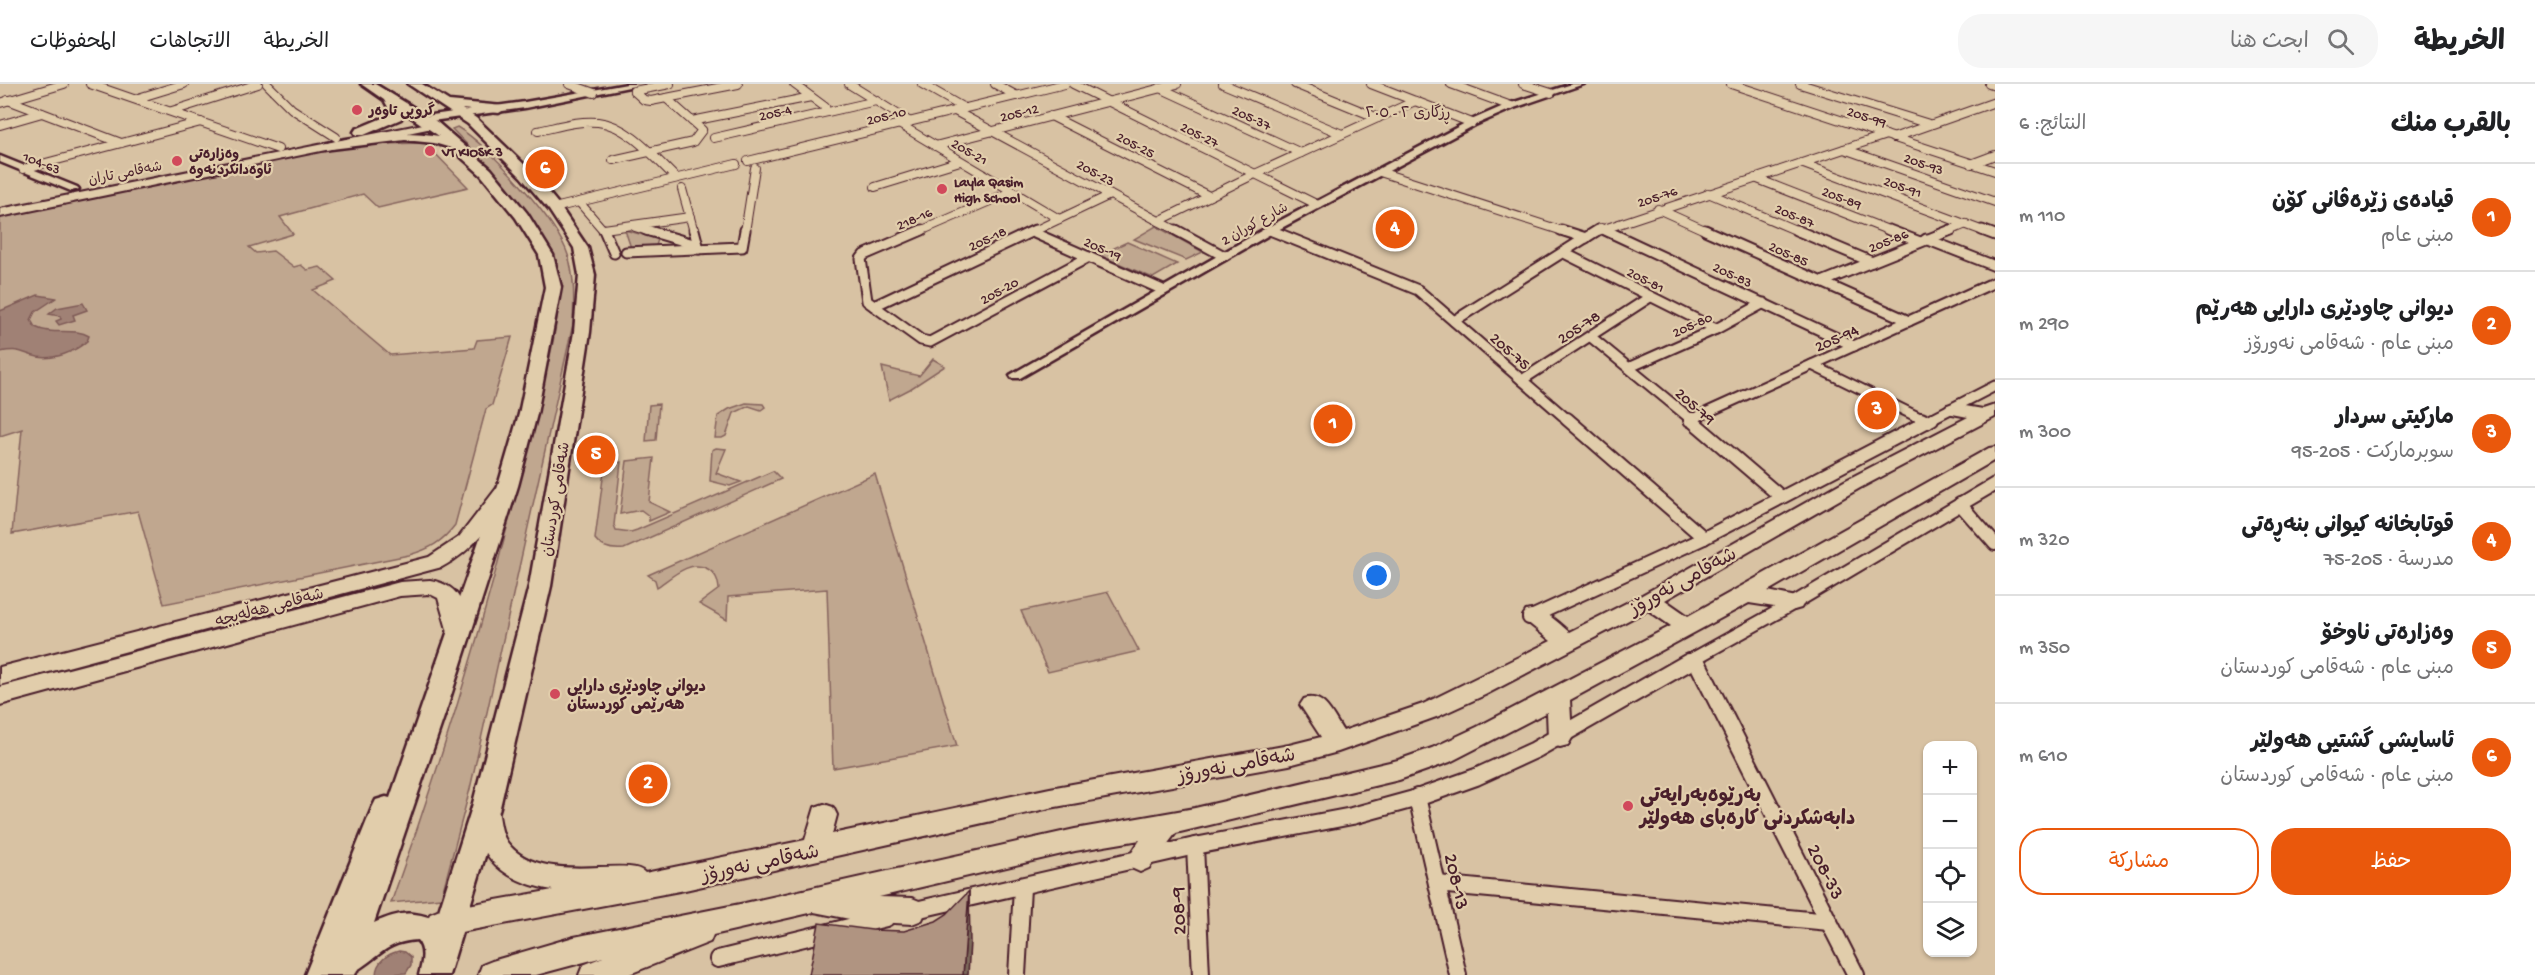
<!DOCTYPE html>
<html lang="ar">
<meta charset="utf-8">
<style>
body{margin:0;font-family:"Gochi Hand","Playpen Sans Arabic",sans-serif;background:#f6f6f6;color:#202124;direction:rtl}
.controls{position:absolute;right:18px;bottom:18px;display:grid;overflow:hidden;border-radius:12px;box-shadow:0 2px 4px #0004}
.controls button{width:54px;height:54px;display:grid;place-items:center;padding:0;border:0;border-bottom:2px solid #e0e0e0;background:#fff;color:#202124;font:30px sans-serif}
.you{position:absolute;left:1377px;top:492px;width:21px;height:21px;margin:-15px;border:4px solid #fff;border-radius:50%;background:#1a73e8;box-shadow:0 0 0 9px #1a73e833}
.badge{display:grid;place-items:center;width:39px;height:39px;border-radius:50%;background:#ea580c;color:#fff;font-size:20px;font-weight:700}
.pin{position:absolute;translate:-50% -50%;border:3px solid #fff;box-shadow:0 2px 6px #0006}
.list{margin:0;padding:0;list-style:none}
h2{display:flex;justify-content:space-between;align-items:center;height:78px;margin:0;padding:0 24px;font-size:26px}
h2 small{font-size:20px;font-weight:400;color:#757577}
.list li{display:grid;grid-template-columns:39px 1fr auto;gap:18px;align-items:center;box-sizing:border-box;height:108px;padding:0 24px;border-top:2px solid #e0e0e0}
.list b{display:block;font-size:22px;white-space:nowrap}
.list p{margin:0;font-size:20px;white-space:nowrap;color:#757577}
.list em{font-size:20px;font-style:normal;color:#757577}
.actions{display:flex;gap:12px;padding:18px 24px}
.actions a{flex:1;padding:14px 0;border:2px solid #ea580c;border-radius:24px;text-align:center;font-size:21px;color:#ea580c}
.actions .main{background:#ea580c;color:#fff}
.icon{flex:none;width:33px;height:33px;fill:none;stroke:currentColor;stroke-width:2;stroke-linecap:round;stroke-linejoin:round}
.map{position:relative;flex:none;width:1995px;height:891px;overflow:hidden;direction:ltr}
header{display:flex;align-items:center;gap:36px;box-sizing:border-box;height:84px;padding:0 30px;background:#fff;border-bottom:2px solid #e0e0e0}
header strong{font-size:28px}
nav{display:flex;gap:33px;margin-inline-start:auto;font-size:21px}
.search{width:420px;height:54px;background:#f6f6f6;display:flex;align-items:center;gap:15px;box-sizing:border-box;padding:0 21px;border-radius:24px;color:#757577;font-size:22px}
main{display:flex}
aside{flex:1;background:#fff}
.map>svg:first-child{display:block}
.green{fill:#c0a78f;stroke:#85635d;stroke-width:1.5}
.water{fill:#a08174;stroke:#7e5a57;stroke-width:1.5}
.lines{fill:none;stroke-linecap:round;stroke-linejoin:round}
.minor-far3-casing{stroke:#4a1f2b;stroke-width:10}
.minor-far2-casing{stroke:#4a1f2b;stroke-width:13}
.minor-far1-casing{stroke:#4a1f2b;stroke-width:16}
.minor-casing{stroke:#4a1f2b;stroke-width:20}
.tertiary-casing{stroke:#4a1f2b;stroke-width:5}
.secondary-casing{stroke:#4a1f2b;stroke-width:4}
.primary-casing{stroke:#4a1f2b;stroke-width:4}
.trunk-casing{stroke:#4a1f2b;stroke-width:5}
.minor-far3{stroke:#e1cdab;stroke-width:8}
.minor-far2{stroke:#e1cdab;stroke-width:9}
.minor-far1{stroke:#e1cdab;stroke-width:12}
.minor{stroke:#e1cdab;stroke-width:16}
.tertiary{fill:#e1cdab;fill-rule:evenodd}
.secondary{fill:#e1cdab;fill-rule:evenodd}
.primary{fill:#e1cdab;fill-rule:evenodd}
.trunk{fill:#e1cdab;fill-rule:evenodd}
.shaded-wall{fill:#7b685a;stroke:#4a1f2b;stroke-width:1.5}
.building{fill:#b09481;stroke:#4a1f2b;stroke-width:1.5}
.poi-dot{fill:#d1495b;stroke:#e1cdab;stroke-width:2}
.labels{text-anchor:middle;stroke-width:4.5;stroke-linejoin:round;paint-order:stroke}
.far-poi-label{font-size:14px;font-weight:bold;fill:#4a1f2b;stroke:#e1cdab;text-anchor:start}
.far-street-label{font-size:14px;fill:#4a1f2b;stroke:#e1cdab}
.far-neighbourhood-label{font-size:15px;fill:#4a1f2b;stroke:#e1cdab}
.street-label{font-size:16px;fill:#4a1f2b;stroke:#e1cdab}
.poi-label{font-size:16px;font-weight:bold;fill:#4a1f2b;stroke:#e1cdab;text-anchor:start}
.near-street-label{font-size:20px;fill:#4a1f2b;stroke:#e1cdab}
.near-poi-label{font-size:20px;font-weight:bold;fill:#4a1f2b;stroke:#e1cdab;text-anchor:start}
</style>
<header>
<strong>الخريطة</strong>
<div class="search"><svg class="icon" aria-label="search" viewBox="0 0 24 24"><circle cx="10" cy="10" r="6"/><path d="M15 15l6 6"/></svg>ابحث هنا</div>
<nav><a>الخريطة</a><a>الاتجاهات</a><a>المحفوظات</a></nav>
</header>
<main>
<aside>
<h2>بالقرب منك<small>النتائج: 6</small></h2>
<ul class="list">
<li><span class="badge">1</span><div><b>قیادەی زێرەڤانی کۆن</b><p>مبنى عام</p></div><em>110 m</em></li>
<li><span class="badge">2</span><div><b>دیوانی چاودێری دارایی هەرێم</b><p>مبنى عام · شەقامی نەورۆز</p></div><em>290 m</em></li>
<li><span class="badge">3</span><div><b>ماركيتى سردار</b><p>سوبرماركت · 205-95</p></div><em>300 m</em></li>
<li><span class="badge">4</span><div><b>قوتابخانە کیوانی بنەڕەتی</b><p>مدرسة · 205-75</p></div><em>320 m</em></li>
<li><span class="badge">5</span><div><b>وەزارەتی ناوخۆ</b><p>مبنى عام · شەقامی کوردستان</p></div><em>350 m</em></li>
<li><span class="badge">6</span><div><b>ئاسایشی گشتیی هەولێر</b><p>مبنى عام · شەقامی کوردستان</p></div><em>610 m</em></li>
</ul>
<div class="actions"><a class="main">حفظ</a><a>مشاركة</a></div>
</aside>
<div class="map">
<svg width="1995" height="891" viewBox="0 0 1995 891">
<rect width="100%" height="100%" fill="#d8c2a3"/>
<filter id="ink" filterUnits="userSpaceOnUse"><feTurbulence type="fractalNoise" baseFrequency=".0167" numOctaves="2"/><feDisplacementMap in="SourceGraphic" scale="12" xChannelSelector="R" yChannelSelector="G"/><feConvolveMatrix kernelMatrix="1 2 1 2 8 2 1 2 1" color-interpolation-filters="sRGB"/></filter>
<g filter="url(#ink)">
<!-- green -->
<g class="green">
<path d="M457,43C489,61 557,137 568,171C575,195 574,216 573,240L470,705L441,814L391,819C447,664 494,506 531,346C541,304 561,245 558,203C555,148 489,83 452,45Z"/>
<path d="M425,59L468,103L378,124L363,110L280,133L293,150L249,163L256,169L273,167L294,183L301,181L307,186L320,183L336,197L313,206L390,271L474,264L477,256L512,253L492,321L486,325L455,441C442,458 430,465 409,471L164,520L138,427L12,450L22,345L0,352V133L328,66L379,60Z"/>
<polygon points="1156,142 1203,168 1186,176 1134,155"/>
<polygon points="625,146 658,155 656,162 631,164"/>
<polygon points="1127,158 1177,180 1153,194 1099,171"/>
<polygon points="933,275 945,282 910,305 889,316 882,283 919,292"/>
<polygon points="746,319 763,320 765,323 761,326 749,322 734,329 726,352 722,354 715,354 718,332 729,325"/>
<polygon points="659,320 656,356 646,357 649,321"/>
<polygon points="716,364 726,365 716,389 741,398 730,402 710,397 712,366"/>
<polygon points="654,374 649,418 670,428 649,437 649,432 641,426 620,430 627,377"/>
<path d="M621,378L614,441L616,446L631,448L637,446L773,387L781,395L624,465C613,466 602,465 595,455L605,379Z"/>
<path d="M875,390L957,662L833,684L827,505L728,513L727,536L699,520L719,505C718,496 716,490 708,485C690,475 672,493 657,503L655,496L648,491Z"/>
<polygon points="1108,508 1139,567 1048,588 1021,527"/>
</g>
<!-- water -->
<g class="water">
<path d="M38,211L56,214L35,228L31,236L35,243C52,252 75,243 89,252L87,257C75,268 54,276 38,273C20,269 22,264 0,268V227Z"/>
<polygon points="83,219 87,226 73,231 75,236 59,241 56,237 61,235 60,232 49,230 57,224"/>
<path d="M399,867L405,868L411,873V881L406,889L376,891C376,878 387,870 399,867Z"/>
</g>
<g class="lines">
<!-- minor-far3 casing -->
<g class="minor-far3-casing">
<g id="minor-far3">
<polyline points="90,0 278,65"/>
<polyline points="267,0 292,25 336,53"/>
<polyline points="569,0 594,9"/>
<polyline points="794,0 825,23"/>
<polyline points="849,0 910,38"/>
<polyline points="922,0 964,24"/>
<polyline points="995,0 1017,12"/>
<polyline points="1073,0 1318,121"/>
<polyline points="1223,0 1342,50"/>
<polyline points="1295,0 1378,34"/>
<polyline points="1371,0 1472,39"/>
<polyline points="1451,0 1511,22"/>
<polyline points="1523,0 1551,9"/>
<polyline points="1731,0 1995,87"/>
<polyline points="1800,0 1929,40"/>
<polyline points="1989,0 1995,2"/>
<polyline points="1160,4 1301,69"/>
<polyline points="634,7 644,16 651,17 738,0"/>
<polyline points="634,7 670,0"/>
<polyline points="135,15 184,0"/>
<polyline points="8,16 121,59"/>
<polyline points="0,19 64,0"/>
<polyline points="172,27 258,0"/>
<polyline points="955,27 1179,148"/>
<polyline points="1051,32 1209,112"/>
<polyline points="692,37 811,13"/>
<polyline points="899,40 1059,135"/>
<polyline points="0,41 42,29"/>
<path d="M538,47C557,43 578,36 598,38C628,41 655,74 676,94"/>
<polyline points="714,54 876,17"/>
<polyline points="1893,54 1995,18"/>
<polyline points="935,62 1177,0"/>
<polyline points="1844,65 1995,118"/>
<polyline points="613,76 693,58 702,46 666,14"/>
<polyline points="748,77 1065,0"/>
<polyline points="1801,79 1986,148"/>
<polyline points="1971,80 1995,71"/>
<polyline points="23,85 201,38"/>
<polyline points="1380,88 1566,148"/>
<polyline points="1755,94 1893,148"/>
<polyline points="875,103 960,77"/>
<polyline points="682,105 694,148"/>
<polyline points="1708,109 1800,148"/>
<polyline points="579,118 605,148"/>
<polyline points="554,124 736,80"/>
<polyline points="1658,125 1709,148"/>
<polyline points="1159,137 1255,90 1415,17"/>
<polyline points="635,143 651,148"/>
<polyline points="1601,144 1609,148"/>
<polyline points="604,145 690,133"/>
<polyline points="1270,146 1274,148"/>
<polyline points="745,148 755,84"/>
<polyline points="918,148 1013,107"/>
<polyline points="1032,148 1110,111"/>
<polyline points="1595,148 1886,51"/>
<polyline points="1947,148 1966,140"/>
</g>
</g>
<!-- minor-far2 casing -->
<g class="minor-far2-casing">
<g id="minor-far2">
<polyline points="604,146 614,169"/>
<polyline points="646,146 697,161"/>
<polyline points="694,146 699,165"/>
<polyline points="922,146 864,171 861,175 867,217 921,256 930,258 1089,173"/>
<polyline points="1176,146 1224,172"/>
<polyline points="1270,146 1418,206 1568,336"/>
<polyline points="1561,146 1586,154"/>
<polyline points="1605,146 1854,262"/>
<polyline points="1705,146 1909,237"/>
<polyline points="1796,146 1872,178"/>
<polyline points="1889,146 1920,158"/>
<polyline points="1982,146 1995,151"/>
<polyline points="1032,148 1163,206"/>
<polyline points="1926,155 1995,182"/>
<polyline points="626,168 742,163 745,146"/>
<polyline points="1564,169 1716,245"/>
<polyline points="1822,198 1951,146"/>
<polyline points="874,222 1035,146"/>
<polyline points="1454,237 1598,146"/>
<polyline points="1591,253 1692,336"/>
<polyline points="1812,281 1924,336"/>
<polyline points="1630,283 1716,245 1764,219"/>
<polyline points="1522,296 1650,213"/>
<polyline points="1690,336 1995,198"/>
<polyline points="1929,336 1995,302"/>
</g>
</g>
<!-- minor-far1 casing -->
<g class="minor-far1-casing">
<g id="minor-far1">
<polyline points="1567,335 1704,454"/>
<polyline points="1690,335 1780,412"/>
<polyline points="1921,335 1927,338"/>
<polyline points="1690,336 1692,335"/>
<polyline points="1960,420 1995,460"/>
<polyline points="1529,534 1704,454 1932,335"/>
<polyline points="1695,574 1698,579"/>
<polyline points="1686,579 1794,519 1995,400"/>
</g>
</g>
<!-- minor casing -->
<g class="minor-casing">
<g id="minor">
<polyline points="1697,578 1856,891"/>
<polyline points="1417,713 1458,891"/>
<polyline points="1195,762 1201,891"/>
<polyline points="1437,800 1829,838"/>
<polyline points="911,827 1195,762 1352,732 1414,715 1476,693 1535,666 1689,578"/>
<polyline points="718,875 886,834"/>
<polyline points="1017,891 1022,804"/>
</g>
</g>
<!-- tertiary casing -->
<g class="tertiary-casing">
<g id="tertiary">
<polygon points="627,0 644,0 525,24 425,38 421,35 425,32 525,18"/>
<polygon points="1572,0 1584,0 1514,24 1475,41 1274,148 1020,294 1012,294 1010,291 1266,144 1469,37 1508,20"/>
<polygon points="0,72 77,103 79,105 71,107 0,78"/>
</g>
</g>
<!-- secondary casing -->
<g class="secondary-casing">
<polygon id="secondary" points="433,38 437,39 437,43 0,133 0,125"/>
</g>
<!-- primary casing -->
<g class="primary-casing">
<g id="primary">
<path d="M1953,320L1983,325L1995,321V333L1860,404L1665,516L1688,532L1989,364L1995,363V376L1768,507L1801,514L1804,519L1801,524L1794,526L1749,519L1570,616L1572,654L1568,661L1560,663L1552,661L1548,654L1547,628L1450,678L1399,696L1176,749L1149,784L1140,788L1131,784L1127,776L1140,756L1075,767L879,813L912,814L922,818L926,827L922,836L912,840L860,837L814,828L713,851L710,858L627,891H579L583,881L603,873L536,891H478L482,881L492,877L574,853L745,819L1075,745L1195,724L1398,676L1432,664L1477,643L1671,542L1648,526L1485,611L1439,632L1338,668L1289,681L1050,724L685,806L440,852L430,848L426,839L430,830L440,826L553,806C517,800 485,784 477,746C475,736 473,728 477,718L486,715L495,718C501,730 499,747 507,758C541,804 629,770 645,789L805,756L815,723L824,720L833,723L837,731L832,750L1050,704L1289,661L1321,653L1300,621L1304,615C1324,608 1333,632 1343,647L1423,620L1551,557L1526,537L1523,532L1526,527C1543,522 1557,538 1569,548L1642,511L1846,396L1968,333L1947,329L1944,325L1947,321Z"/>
<path d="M503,403L510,405L512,409C493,439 474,466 442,483L0,601V583L429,473L459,453L496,405Z"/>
<path d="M430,496C464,502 463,523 470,553L467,559L459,561L451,559L438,514L430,510L400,512L0,621V603L400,498Z"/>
</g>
</g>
<!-- trunk casing -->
<g class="trunk-casing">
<path id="trunk" d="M361,0H375L437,38L491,85L527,129L553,171L561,203L537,330L518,402L448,621L374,839C399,828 411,826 436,836L472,723L529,502L574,248L579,191L574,164L549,126L521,93L468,40L408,0H422L449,17L503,22L505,25L499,29L462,25L476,34L531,87L559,121L588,164L595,191L590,248L551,502L500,723L449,891H419C422,879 426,866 417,856C386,858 380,872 357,886L355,891H305L372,724L376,716L386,713L390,714L498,402L519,330L545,203L539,171L516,134L481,91L451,64L434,59L405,56L323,66L321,63L323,60C360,51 401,45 439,52L402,27L404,30L401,35L364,51H356L354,48L356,45L392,30L384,16Z"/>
</g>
<!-- minor-far3 -->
<use href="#minor-far3" class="minor-far3"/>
<!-- minor-far2 -->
<use href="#minor-far2" class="minor-far2"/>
<!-- minor-far1 -->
<use href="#minor-far1" class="minor-far1"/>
<!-- minor -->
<use href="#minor" class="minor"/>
<!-- tertiary -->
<use href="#tertiary" class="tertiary"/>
<!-- secondary -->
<use href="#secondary" class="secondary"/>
<!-- primary -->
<use href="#primary" class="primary"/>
<!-- trunk -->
<use href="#trunk" class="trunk"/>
</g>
<!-- shaded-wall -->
<polygon class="shaded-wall" points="969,807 970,858 968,891 963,891"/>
<!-- building -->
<polygon class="building" points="969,807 963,891 809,891 819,839 872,846 904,847 936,837 947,830"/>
</g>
<!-- markers -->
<g class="poi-dot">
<circle cx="357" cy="26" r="6"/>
<circle cx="430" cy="67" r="6"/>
<circle cx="177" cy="77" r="6"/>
<circle cx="942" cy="105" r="6"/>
<circle cx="555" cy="610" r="6"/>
<circle cx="1628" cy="722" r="6"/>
</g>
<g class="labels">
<!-- far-poi labels -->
<g class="far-poi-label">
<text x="369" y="31">گروپی تاوەر</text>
<text x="442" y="72">VT KIOSK 3</text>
<text x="189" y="74">وەزارەتی<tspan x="189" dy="16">ئاوەدانکردنەوە</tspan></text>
<text x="954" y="102">Layla Qasim<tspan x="954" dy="16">High School</tspan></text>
</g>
<!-- far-street labels -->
<g class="far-street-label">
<text transform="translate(775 28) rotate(-13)" y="5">205-4</text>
<text transform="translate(1019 28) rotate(-14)" y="5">205-12</text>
<text transform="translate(886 31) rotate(-14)" y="5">205-10</text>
<text transform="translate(1867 32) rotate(18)" y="5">205-99</text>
<text transform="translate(1252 33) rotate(25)" y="5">205-37</text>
<text transform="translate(1200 50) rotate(26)" y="5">205-27</text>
<text transform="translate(1136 60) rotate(27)" y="5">205-25</text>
<text transform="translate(970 67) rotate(30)" y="5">205-21</text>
<text transform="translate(42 78) rotate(22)" y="5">104-63</text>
<text transform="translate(1924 79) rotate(19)" y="5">205-93</text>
<text transform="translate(125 88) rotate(-11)" y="5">شەقامی تاران</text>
<text transform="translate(1096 88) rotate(28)" y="5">205-23</text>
<text transform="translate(1903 102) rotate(20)" y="5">205-91</text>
<text transform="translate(1657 112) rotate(-18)" y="5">205-76</text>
<text transform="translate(1842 113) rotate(21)" y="5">205-89</text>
<text transform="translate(1795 131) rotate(23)" y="5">205-87</text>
<text transform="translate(914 134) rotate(-23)" y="5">218-16</text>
<text transform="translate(1254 139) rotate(-29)" y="5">شارع كوران 2</text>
<text transform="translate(987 154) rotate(-25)" y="5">205-18</text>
<text transform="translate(1888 156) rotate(-22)" y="5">205-86</text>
<text transform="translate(1103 164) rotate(24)" y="5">205-19</text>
<text transform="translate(1789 169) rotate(24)" y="5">205-85</text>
<text transform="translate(1733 190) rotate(25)" y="5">205-83</text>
<text transform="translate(1646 195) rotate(27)" y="5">205-81</text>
<text transform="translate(999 206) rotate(-29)" y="5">205-20</text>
<text transform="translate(1692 240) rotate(-24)" y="5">205-80</text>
</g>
<!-- far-neighbourhood labels -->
<g class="far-neighbourhood-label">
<text x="1408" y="33">ڕزگاری ٢ - ٢٠٥</text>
</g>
<!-- street labels -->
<g class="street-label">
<text transform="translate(1578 242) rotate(-33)" y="6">205-78</text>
<text transform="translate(1836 253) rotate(-24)" y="6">205-94</text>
<text transform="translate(1511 266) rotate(41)" y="6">205-75</text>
<text transform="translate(1696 321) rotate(41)" y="6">205-79</text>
<text transform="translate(554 415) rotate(-81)" y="6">شەقامی کوردستان</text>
<text transform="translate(269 522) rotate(-15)" y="6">شەقامی هەڵەبجە</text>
</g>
<!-- poi labels -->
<g class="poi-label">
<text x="567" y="607">دیوانی چاودێری دارایی<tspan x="567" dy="18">هەرێمی کوردستان</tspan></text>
</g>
<!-- near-street labels -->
<g class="near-street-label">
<text transform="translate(1682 496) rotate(-29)" y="7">شەقامی نەورۆز</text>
<text transform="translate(1236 680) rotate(-11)" y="7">شەقامی نەورۆز</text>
<text transform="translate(760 778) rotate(-12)" y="7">شەقامی نەورۆز</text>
<text transform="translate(1827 787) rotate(63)" y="7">208-33</text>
<text transform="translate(1458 797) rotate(77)" y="7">208-13</text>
<text transform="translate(1177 827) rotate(-93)" y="7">208-9</text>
</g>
<!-- near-poi labels -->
<g class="near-poi-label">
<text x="1640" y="717">بەرێوەبەرایەتی<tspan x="1640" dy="23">دابەشکردنی کارەبای هەولێر</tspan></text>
</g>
</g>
</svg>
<div class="controls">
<button>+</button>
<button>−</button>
<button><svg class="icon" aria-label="locate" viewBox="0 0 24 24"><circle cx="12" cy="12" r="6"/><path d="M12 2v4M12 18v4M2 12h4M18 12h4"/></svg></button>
<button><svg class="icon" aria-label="layers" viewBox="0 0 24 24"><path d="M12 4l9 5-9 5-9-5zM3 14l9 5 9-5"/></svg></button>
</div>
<div class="you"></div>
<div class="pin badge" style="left:1333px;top:340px">1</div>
<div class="pin badge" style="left:648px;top:700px">2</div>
<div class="pin badge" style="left:1877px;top:326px">3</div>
<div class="pin badge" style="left:1395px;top:145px">4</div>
<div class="pin badge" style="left:596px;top:371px">5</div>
<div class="pin badge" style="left:545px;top:85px">6</div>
</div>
</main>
